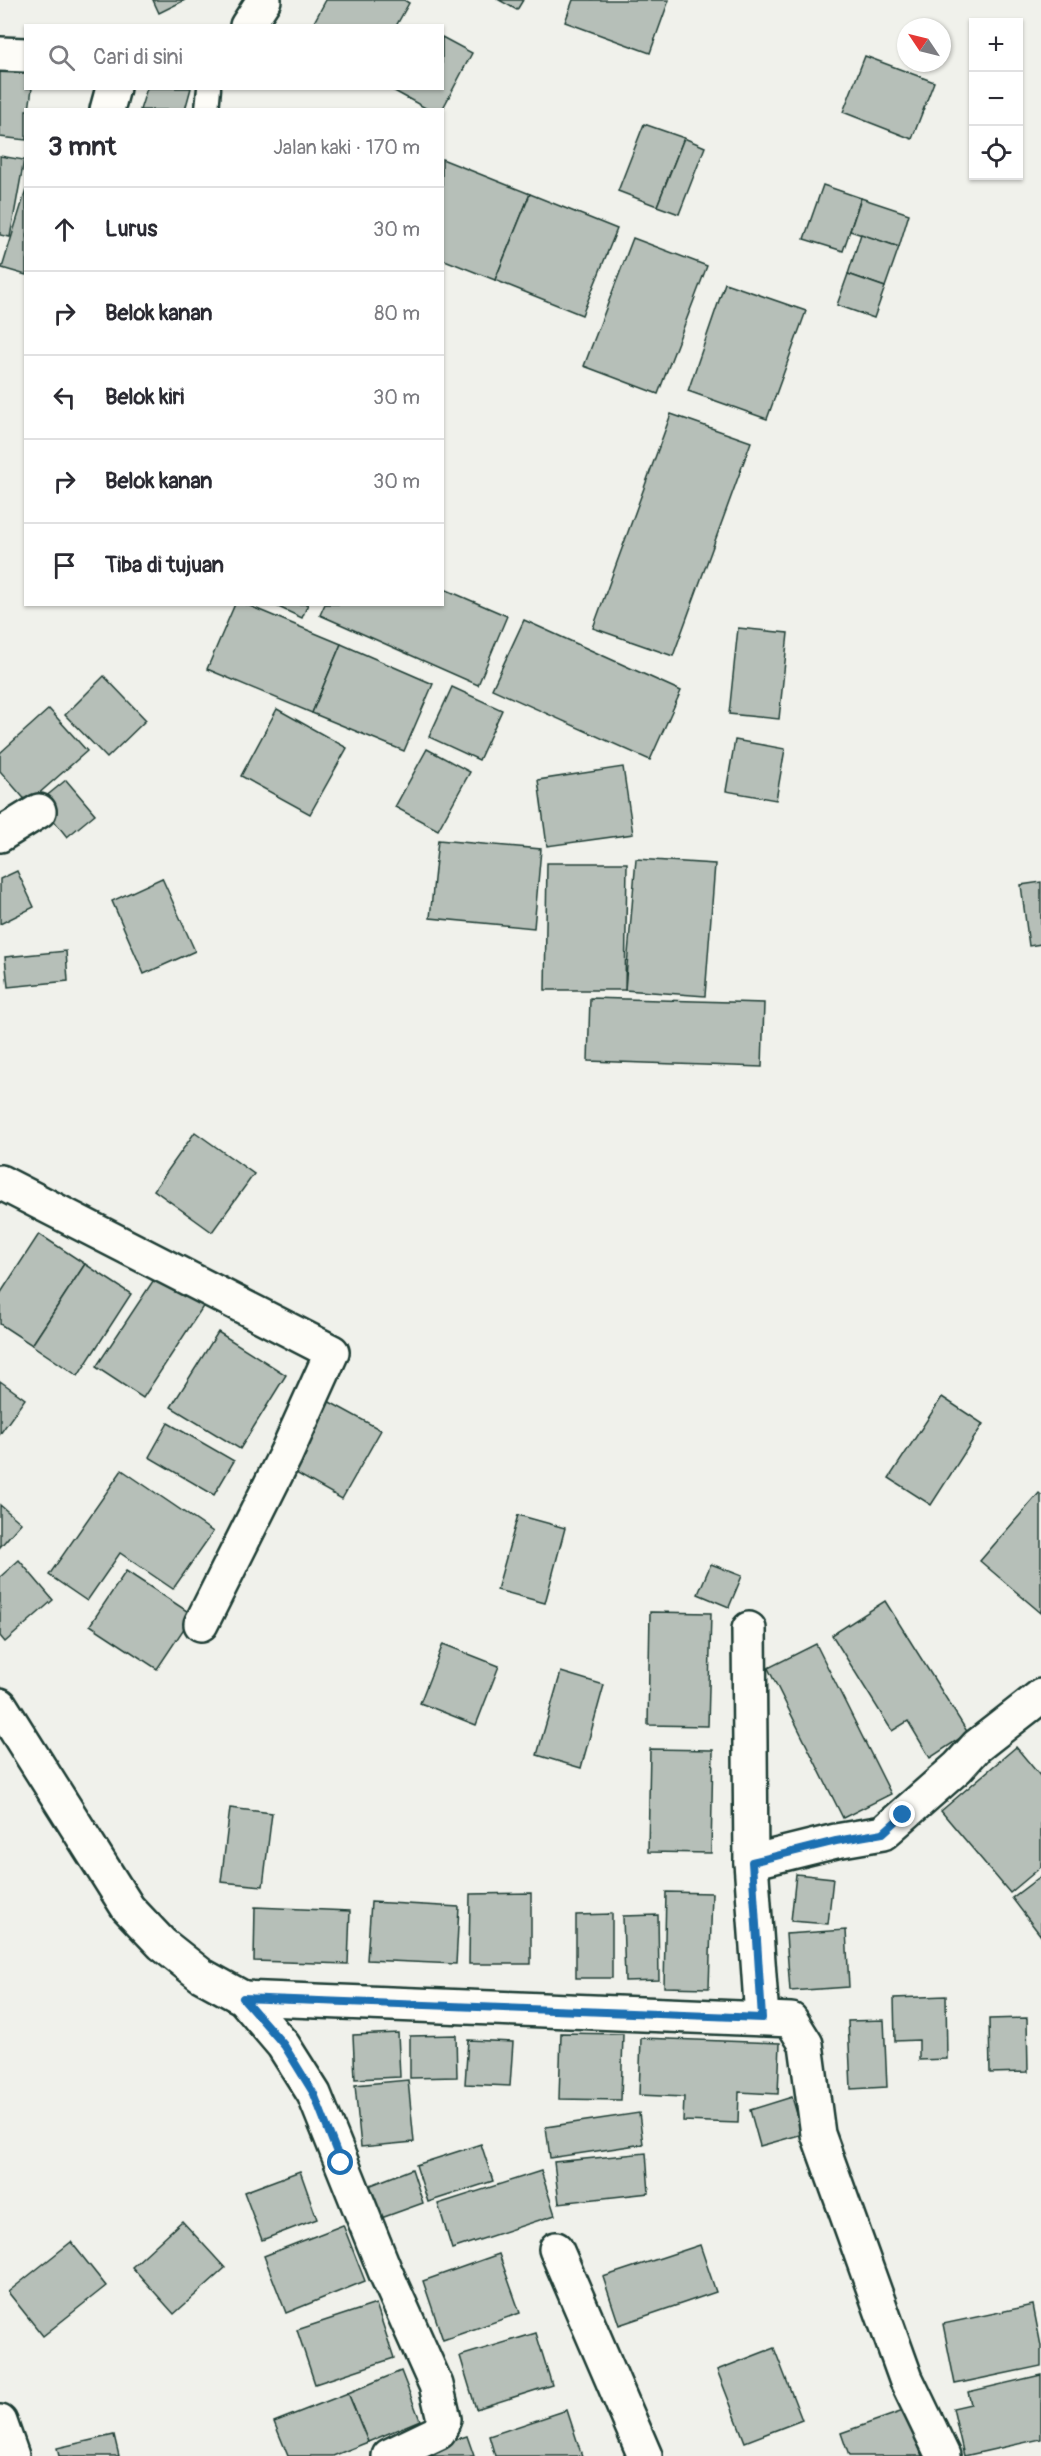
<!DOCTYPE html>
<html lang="id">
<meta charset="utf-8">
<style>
body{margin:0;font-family:Pangolin,sans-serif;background:#f2f2f3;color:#2b2b33}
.controls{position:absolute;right:18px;top:18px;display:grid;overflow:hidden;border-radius:0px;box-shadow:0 2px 4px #0004}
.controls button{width:54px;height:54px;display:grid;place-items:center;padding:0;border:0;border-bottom:2px solid #e1e1e2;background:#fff;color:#2b2b33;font:30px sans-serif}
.compass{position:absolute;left:897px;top:18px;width:54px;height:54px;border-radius:50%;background:#fff;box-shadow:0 2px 4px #0004;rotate:305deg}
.stop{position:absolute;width:18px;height:18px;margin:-14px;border:4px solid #1f6fb2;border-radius:50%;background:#fff}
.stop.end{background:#1f6fb2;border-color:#fff;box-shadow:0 2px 6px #0008}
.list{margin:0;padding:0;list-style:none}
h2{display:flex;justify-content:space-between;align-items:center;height:78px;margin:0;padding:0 24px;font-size:26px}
h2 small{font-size:20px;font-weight:400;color:#7c7c81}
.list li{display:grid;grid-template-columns:39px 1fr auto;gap:18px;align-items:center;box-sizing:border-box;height:84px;padding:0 24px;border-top:2px solid #e1e1e2}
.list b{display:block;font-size:22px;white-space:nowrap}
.list em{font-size:20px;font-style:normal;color:#7c7c81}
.icon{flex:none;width:33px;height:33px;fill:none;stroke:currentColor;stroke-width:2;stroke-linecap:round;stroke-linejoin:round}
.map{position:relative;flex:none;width:1041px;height:2456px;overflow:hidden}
.search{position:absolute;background:#fff;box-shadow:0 2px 4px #0004;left:24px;top:24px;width:420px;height:66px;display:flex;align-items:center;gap:15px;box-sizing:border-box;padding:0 21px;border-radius:0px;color:#7c7c81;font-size:22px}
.panel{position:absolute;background:#fff;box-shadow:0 2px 4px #0004;left:24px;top:108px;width:420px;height:498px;border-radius:0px}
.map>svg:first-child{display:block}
.building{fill:#b6bfb8;stroke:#1f3d34;stroke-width:1.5}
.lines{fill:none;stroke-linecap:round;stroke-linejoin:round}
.lane-casing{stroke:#1f3d34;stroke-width:27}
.street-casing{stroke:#1f3d34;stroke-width:38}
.lane{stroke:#fdfcf7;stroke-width:22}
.street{stroke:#fdfcf7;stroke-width:33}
.route{stroke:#1f6fb2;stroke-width:8}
</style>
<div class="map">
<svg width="1041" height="2456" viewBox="0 0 1041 2456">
<rect width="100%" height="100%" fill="#f0f1eb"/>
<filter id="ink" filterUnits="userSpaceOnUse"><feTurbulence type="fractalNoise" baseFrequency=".0167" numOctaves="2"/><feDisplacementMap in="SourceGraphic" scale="12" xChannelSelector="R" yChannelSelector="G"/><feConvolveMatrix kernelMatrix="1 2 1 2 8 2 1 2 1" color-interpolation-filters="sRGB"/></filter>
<g filter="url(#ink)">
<!-- building -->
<g class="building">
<polygon points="153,0 185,0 159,13"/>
<polygon points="326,0 404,0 409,3 396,26 312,26"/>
<polygon points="499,0 523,0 517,10"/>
<polygon points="573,0 669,0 650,53 565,22"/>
<polygon points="442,37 472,53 442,110 429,110 389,88 442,88"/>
<polygon points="865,56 934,82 912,139 843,112"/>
<polygon points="0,63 26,65 26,88 32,88 29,110 26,110 26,140 0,137"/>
<polygon points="147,88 191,88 185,110 140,110"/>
<polygon points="644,124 684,138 657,206 618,191"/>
<polygon points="684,138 705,147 679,214 657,206"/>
<polygon points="0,156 24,160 10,237 0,235"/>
<polygon points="442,159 530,194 495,280 442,259"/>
<polygon points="823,185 861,198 843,251 804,239"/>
<polygon points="26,190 26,275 2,268"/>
<polygon points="530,194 617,229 582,315 495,280"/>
<polygon points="861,198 909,214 899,247 850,231"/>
<polygon points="861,234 899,247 885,287 848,274"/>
<polygon points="633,238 707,266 658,394 584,366"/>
<polygon points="848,274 885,287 874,318 837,305"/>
<polygon points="725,283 806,311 767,419 688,391"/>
<polygon points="671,414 751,442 673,656 593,628"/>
<polygon points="442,588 507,616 478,685 320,615 325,604 442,604"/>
<polygon points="235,604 245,604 341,644 312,713 207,669"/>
<polygon points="272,604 308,604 302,618"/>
<polygon points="524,620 681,691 650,760 492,689"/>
<polygon points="738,628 788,633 779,719 729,714"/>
<polygon points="341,644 433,684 404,751 312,713"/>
<polygon points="104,676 146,720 107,758 65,715"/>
<polygon points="452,687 502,710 479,760 429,737"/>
<polygon points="49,709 87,751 28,803 0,771 0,753"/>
<polygon points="277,709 347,748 310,814 241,776"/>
<polygon points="735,740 785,749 776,800 726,791"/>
<polygon points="427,749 470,772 438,830 395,807"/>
<polygon points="623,767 633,834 547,846 538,780"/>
<polygon points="66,780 95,814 67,837 39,802"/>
<polygon points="438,840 541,849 534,928 430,918"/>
<polygon points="636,859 715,864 705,996 625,990"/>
<polygon points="547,863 627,863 625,990 545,990"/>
<polygon points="17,871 34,907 0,924 0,879"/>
<polygon points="162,878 195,951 144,974 112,901"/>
<polygon points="1041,882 1041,944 1029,946 1021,885"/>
<polygon points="66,951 68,981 8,987 5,957"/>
<polygon points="590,998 764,1003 762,1067 588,1061"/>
<polygon points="195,1132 254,1174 212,1232 154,1190"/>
<polygon points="39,1234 85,1264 32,1345 0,1324 0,1294"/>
<polygon points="85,1264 131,1294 78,1376 32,1345"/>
<polygon points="157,1275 204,1305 143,1398 96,1367"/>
<polygon points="218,1332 286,1375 240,1449 171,1407"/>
<polygon points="0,1381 25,1399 0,1434"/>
<polygon points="942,1397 983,1424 931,1505 889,1478"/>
<polygon points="326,1400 381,1430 342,1499 287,1468"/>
<polygon points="168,1423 234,1461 214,1495 149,1457"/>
<polygon points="122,1470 213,1532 173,1589 120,1553 87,1601 49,1575"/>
<polygon points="1039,1493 1041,1495 1041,1613 980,1561"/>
<polygon points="0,1505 21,1523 0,1547"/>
<polygon points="518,1515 565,1528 545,1603 497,1590"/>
<polygon points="19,1560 53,1600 5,1642 0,1636 0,1577"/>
<polygon points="711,1564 742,1576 729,1607 698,1594"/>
<polygon points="126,1571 193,1615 157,1669 90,1625"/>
<polygon points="885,1601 968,1733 930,1758 908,1721 892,1731 832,1635"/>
<polygon points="650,1612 711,1613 708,1726 648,1725"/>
<polygon points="443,1644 499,1666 476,1725 420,1703"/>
<polygon points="816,1644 891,1794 843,1818 768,1668"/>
<polygon points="561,1672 604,1685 581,1768 537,1755"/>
<polygon points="1016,1747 1041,1777 1041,1867 1010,1893 941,1811"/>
<polygon points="650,1749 713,1750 711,1853 648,1852"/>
<polygon points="230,1808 272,1813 263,1886 221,1882"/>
<polygon points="796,1874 833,1878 828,1924 791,1921"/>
<polygon points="1041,1876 1041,1936 1012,1898"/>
<polygon points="666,1892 712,1893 709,1988 664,1987"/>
<polygon points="531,1893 531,1964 469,1964 470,1894"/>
<polygon points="371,1902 459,1907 456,1964 367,1960"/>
<polygon points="255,1907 350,1911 348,1964 254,1961"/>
<polygon points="612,1914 612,1978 576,1978 576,1915"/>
<polygon points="658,1915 659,1980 625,1981 623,1916"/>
<polygon points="846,1930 849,1987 790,1991 786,1934"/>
<polygon points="946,1996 947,2059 919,2060 919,2040 895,2041 894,1998"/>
<polygon points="1027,2018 1028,2072 990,2073 989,2019"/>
<polygon points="884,2020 887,2087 851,2089 848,2021"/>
<polygon points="398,2033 400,2077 355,2079 353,2035"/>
<polygon points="561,2033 623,2034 621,2100 559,2099"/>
<polygon points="456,2035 457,2077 410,2078 410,2036"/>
<polygon points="641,2038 780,2043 778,2094 739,2092 738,2123 683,2121 684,2097 639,2095"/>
<polygon points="468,2040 513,2042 510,2086 465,2084"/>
<polygon points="408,2080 414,2142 361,2147 355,2085"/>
<polygon points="792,2097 803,2134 760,2146 750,2110"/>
<polygon points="639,2113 643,2144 550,2158 546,2127"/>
<polygon points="481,2144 493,2181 428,2202 416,2165"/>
<polygon points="646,2153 649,2193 559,2203 554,2162"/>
<polygon points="412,2169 423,2203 373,2221 361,2189"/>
<polygon points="300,2171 317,2219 262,2240 244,2192"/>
<polygon points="541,2171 555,2215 452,2249 438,2204"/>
<polygon points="182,2221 225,2268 174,2314 132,2267"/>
<polygon points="343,2225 365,2281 286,2313 264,2256"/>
<polygon points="71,2242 106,2286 43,2336 8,2292"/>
<polygon points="700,2245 716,2292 619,2325 603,2277"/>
<polygon points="499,2254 520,2313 443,2340 423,2281"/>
<polygon points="376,2304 394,2358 315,2384 297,2330"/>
<polygon points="1033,2305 1041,2346 1041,2366 955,2384 943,2324"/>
<polygon points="536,2333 552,2385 476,2409 460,2356"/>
<polygon points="774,2348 802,2420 745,2442 717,2370"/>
<polygon points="401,2371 420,2420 368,2442 348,2393"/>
<polygon points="1041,2375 1041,2439 964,2456 953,2408 971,2404 968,2392"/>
<polygon points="348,2393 368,2442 333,2456 288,2456 274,2422"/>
<polygon points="567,2410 582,2456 495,2456 489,2436"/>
<polygon points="906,2410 922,2456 849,2456 841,2433"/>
<polygon points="114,2435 119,2456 59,2456 57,2448"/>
<polygon points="467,2436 474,2456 406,2456"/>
</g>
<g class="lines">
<!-- lane casing -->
<g class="lane-casing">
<polyline id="lane" points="207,110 209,88"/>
</g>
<!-- street casing -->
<g class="street-casing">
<g id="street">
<polyline points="247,26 264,0"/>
<polyline points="0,54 26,55"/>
<polyline points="107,110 113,88"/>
<polyline points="0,835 39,811"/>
<polyline points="0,1182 332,1352 286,1454 201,1624"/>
<polyline points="749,1629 751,1862 762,2018"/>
<polyline points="0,1705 128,1908 162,1944 201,1975 243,1998 283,2045 314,2094 385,2271 436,2385 444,2419 439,2432 389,2456"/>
<polyline points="751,1862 836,1841 883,1833 958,1767 977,1746 1041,1696"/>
<polyline points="243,1998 791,2020 806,2044 818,2134 906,2379 943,2456"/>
<polyline points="556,2249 645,2456"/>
<polyline points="0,2422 12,2456"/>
</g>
</g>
<!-- lane -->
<use href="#lane" class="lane"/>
<!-- street -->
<use href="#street" class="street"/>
</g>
</g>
<g class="lines" filter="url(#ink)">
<!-- route -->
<polyline class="route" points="341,2163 314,2094 284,2045 243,1998 762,2018 752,1862 836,1841 883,1833 903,1815"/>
</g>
</svg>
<div class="controls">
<button>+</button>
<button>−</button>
<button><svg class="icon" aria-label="locate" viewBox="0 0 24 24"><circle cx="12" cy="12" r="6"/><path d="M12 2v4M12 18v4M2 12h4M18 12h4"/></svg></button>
</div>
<svg class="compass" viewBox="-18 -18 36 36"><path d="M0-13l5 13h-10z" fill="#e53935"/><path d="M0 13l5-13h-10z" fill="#7c7c81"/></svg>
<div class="stop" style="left:341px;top:2163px"></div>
<div class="stop end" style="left:903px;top:1815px"></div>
<div class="search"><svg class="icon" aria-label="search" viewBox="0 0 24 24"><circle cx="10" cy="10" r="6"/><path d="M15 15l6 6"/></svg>Cari di sini</div>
<section class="panel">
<h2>3 mnt<small>Jalan kaki · 170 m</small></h2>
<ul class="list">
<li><svg class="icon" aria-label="ahead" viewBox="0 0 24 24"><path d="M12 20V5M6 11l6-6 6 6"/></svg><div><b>Lurus</b></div><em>30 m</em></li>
<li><svg class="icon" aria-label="right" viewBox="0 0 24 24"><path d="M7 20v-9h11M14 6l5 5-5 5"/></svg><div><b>Belok kanan</b></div><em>80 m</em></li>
<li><svg class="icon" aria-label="left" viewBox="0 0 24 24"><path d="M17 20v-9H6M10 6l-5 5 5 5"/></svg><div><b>Belok kiri</b></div><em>30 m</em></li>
<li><svg class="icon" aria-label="right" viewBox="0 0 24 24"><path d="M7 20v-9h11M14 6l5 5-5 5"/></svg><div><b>Belok kanan</b></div><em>30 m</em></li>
<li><svg class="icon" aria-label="arrive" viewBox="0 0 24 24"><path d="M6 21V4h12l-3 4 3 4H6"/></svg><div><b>Tiba di tujuan</b></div></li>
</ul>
</section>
</div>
